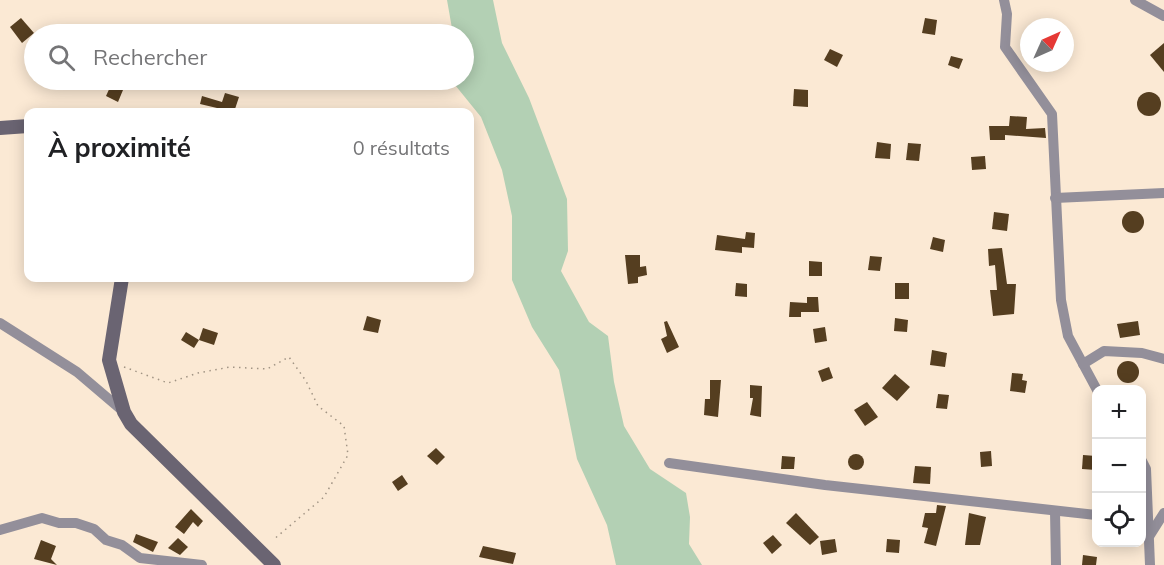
<!DOCTYPE html>
<html lang="fr">
<meta charset="utf-8">
<style>
body{margin:0;font-family:Mulish,sans-serif;background:#f2f2f2;color:#202124}
.controls{position:absolute;right:18px;bottom:18px;display:grid;overflow:hidden;border-radius:12px;box-shadow:0 3px 15px #0003}
.controls button{width:54px;height:54px;display:grid;place-items:center;padding:0;border:0;border-bottom:2px solid #e0e0e0;background:#fff;color:#202124;font:30px sans-serif}
.compass{position:absolute;left:1020px;top:18px;width:54px;height:54px;border-radius:50%;background:#fff;box-shadow:0 3px 15px #0003;rotate:45deg}
.list{margin:0;padding:0;list-style:none}
h2{display:flex;justify-content:space-between;align-items:center;height:78px;margin:0;padding:0 24px;font-size:26px}
h2 small{font-size:20px;font-weight:400;color:#757577}
.icon{flex:none;width:33px;height:33px;fill:none;stroke:currentColor;stroke-width:2;stroke-linecap:round;stroke-linejoin:round}
.map{position:relative;flex:none;width:1164px;height:565px;overflow:hidden}
.search{position:absolute;background:#fff;box-shadow:0 3px 15px #0003;left:24px;top:24px;width:450px;height:66px;display:flex;align-items:center;gap:15px;box-sizing:border-box;padding:0 21px;border-radius:33px;color:#757577;font-size:22px}
.panel{position:absolute;background:#fff;box-shadow:0 3px 15px #0003;left:24px;top:108px;width:450px;height:174px;border-radius:12px}
.map>svg:first-child{display:block}
.green{fill:#b3d0b4}
.building{fill:#553e20}
.lines{fill:none;stroke-linecap:round;stroke-linejoin:round}
.path{stroke:#a19484;stroke-width:1.5;stroke-dasharray:1.5 4.5;stroke-linecap:butt}
.street{stroke:#938f9a;stroke-width:10}
.secondary{stroke:#6a6472;stroke-width:14}
</style>
<div class="map">
<svg width="1164" height="565" viewBox="0 0 1164 565">
<rect width="100%" height="100%" fill="#fbe9d4"/>
<!-- green -->
<polygon class="green" points="447,0 493,0 502,43 529,98 567,199 568,251 561,271 589,322 608,336 614,382 624,426 650,469 686,493 690,517 689,544 702,565 616,565 607,525 577,459 559,370 532,327 512,280 512,216 502,170 481,117 451,80 464,80 464,34 453,34"/>
<!-- building -->
<g class="building">
<polygon points="21,18 34,33 22,43 10,27"/>
<polygon points="925,18 937,20 935,35 922,33"/>
<polygon points="1164,43 1164,72 1150,55"/>
<polygon points="830,49 843,55 837,67 824,60"/>
<polygon points="951,56 963,59 959,69 948,65"/>
<polygon points="111,85 123,90 118,102 106,96"/>
<polygon points="794,89 808,90 808,107 793,106"/>
<circle cx="1149" cy="104" r="12"/>
<polygon points="225,93 239,97 234,112 200,104 202,96 222,102"/>
<polygon points="1010,116 1027,117 1026,129 1045,128 1046,138 1005,135 1005,140 990,140 989,126 1009,126"/>
<polygon points="877,142 891,144 890,159 875,158"/>
<polygon points="908,143 921,144 919,161 906,160"/>
<polygon points="985,156 986,169 972,170 971,157"/>
<circle cx="1133" cy="222" r="11"/>
<polygon points="994,212 1009,214 1007,231 992,229"/>
<polygon points="746,232 755,233 754,248 742,247 742,253 715,250 717,235 745,239"/>
<polygon points="933,237 945,240 943,252 930,249"/>
<polygon points="1002,248 1007,284 1016,284 1014,314 993,316 990,290 997,290 995,265 989,266 988,249"/>
<polygon points="625,255 640,255 640,267 646,266 647,275 638,277 638,283 628,284"/>
<polygon points="870,256 882,257 880,271 868,270"/>
<polygon points="809,261 822,262 822,276 809,276"/>
<polygon points="736,283 747,284 747,297 735,296"/>
<rect x="895" y="283" width="14" height="16"/>
<polygon points="807,297 818,297 819,312 801,312 801,317 789,317 790,302 807,303"/>
<polygon points="367,316 381,320 378,333 363,330"/>
<polygon points="895,318 908,320 907,332 894,331"/>
<polygon points="667,321 679,347 667,353 661,339 667,336 664,322"/>
<polygon points="1138,321 1140,335 1120,338 1117,324"/>
<polygon points="825,327 827,341 815,343 813,329"/>
<polygon points="203,328 218,333 214,345 199,340"/>
<polygon points="186,332 199,340 194,348 181,340"/>
<polygon points="932,350 947,353 945,367 930,365"/>
<circle cx="1128" cy="372" r="11"/>
<polygon points="829,367 833,378 822,382 818,371"/>
<polygon points="1012,373 1023,374 1022,380 1027,381 1025,393 1010,391"/>
<polygon points="895,374 910,387 897,401 882,388"/>
<polygon points="710,380 721,380 718,417 704,415 705,399 710,399"/>
<polygon points="750,385 762,386 761,417 750,415 753,398 750,398"/>
<polygon points="938,394 949,395 947,409 936,408"/>
<polygon points="867,402 878,417 865,426 854,410"/>
<polygon points="436,448 445,457 437,465 427,456"/>
<polygon points="991,451 992,466 981,467 980,452"/>
<circle cx="856" cy="462" r="8"/>
<polygon points="1083,455 1096,456 1096,470 1082,469"/>
<polygon points="782,456 795,457 794,469 781,469"/>
<polygon points="915,466 931,467 930,484 913,483"/>
<polygon points="402,475 408,484 398,491 392,482"/>
<polygon points="937,505 946,506 936,546 924,543 928,528 922,527 925,513 936,513"/>
<polygon points="191,509 203,521 198,527 193,522 184,534 175,527"/>
<polygon points="796,513 819,537 810,545 786,523"/>
<polygon points="969,513 986,517 980,545 965,545"/>
<polygon points="136,534 158,542 153,552 133,542"/>
<polygon points="773,535 782,545 772,554 763,543"/>
<polygon points="178,538 188,547 180,555 168,548"/>
<polygon points="835,539 837,552 822,555 820,541"/>
<polygon points="887,539 900,540 899,553 886,552"/>
<polygon points="41,540 56,546 51,559 57,565 34,559"/>
<polygon points="483,546 516,553 513,564 479,557"/>
<polygon points="1083,555 1097,557 1096,565 1082,565"/>
</g>
<g class="lines">
<!-- path -->
<polyline class="path" points="124,367 168,383 198,373 230,367 267,369 289,357 306,381 318,406 344,426 348,455 324,497 273,540"/>
<!-- street -->
<g class="street">
<polyline points="1004,0 1007,14 1005,47 1052,114 1061,300 1068,336 1097,390"/>
<polyline points="1135,0 1164,16"/>
<polyline points="1055,198 1164,193"/>
<polyline points="0,323 77,372 124,412"/>
<polyline points="1083,364 1104,351 1142,353 1164,359"/>
<polyline points="1142,461 1146,469 1150,565"/>
<polyline points="669,463 825,485 1096,515"/>
<polyline points="1055,511 1056,565"/>
<polyline points="0,530 42,518 59,523 76,523 94,529 106,540 122,545 140,558 202,565"/>
<polyline points="1142,532 1150,535 1164,513"/>
</g>
<!-- secondary -->
<g class="secondary">
<polyline points="0,128 28,126"/>
<polyline points="122,278 109,360 124,412 131,424 274,565"/>
</g>
</g>
</svg>
<div class="controls">
<button>+</button>
<button>−</button>
<button><svg class="icon" aria-label="locate" viewBox="0 0 24 24"><circle cx="12" cy="12" r="6"/><path d="M12 2v4M12 18v4M2 12h4M18 12h4"/></svg></button>
</div>
<svg class="compass" viewBox="-18 -18 36 36"><path d="M0-13l5 13h-10z" fill="#e53935"/><path d="M0 13l5-13h-10z" fill="#757577"/></svg>
<div class="search"><svg class="icon" aria-label="search" viewBox="0 0 24 24"><circle cx="10" cy="10" r="6"/><path d="M15 15l6 6"/></svg>Rechercher</div>
<section class="panel">
<h2>À proximité<small>0 résultats</small></h2>
<ul class="list">
</ul>
</section>
</div>
